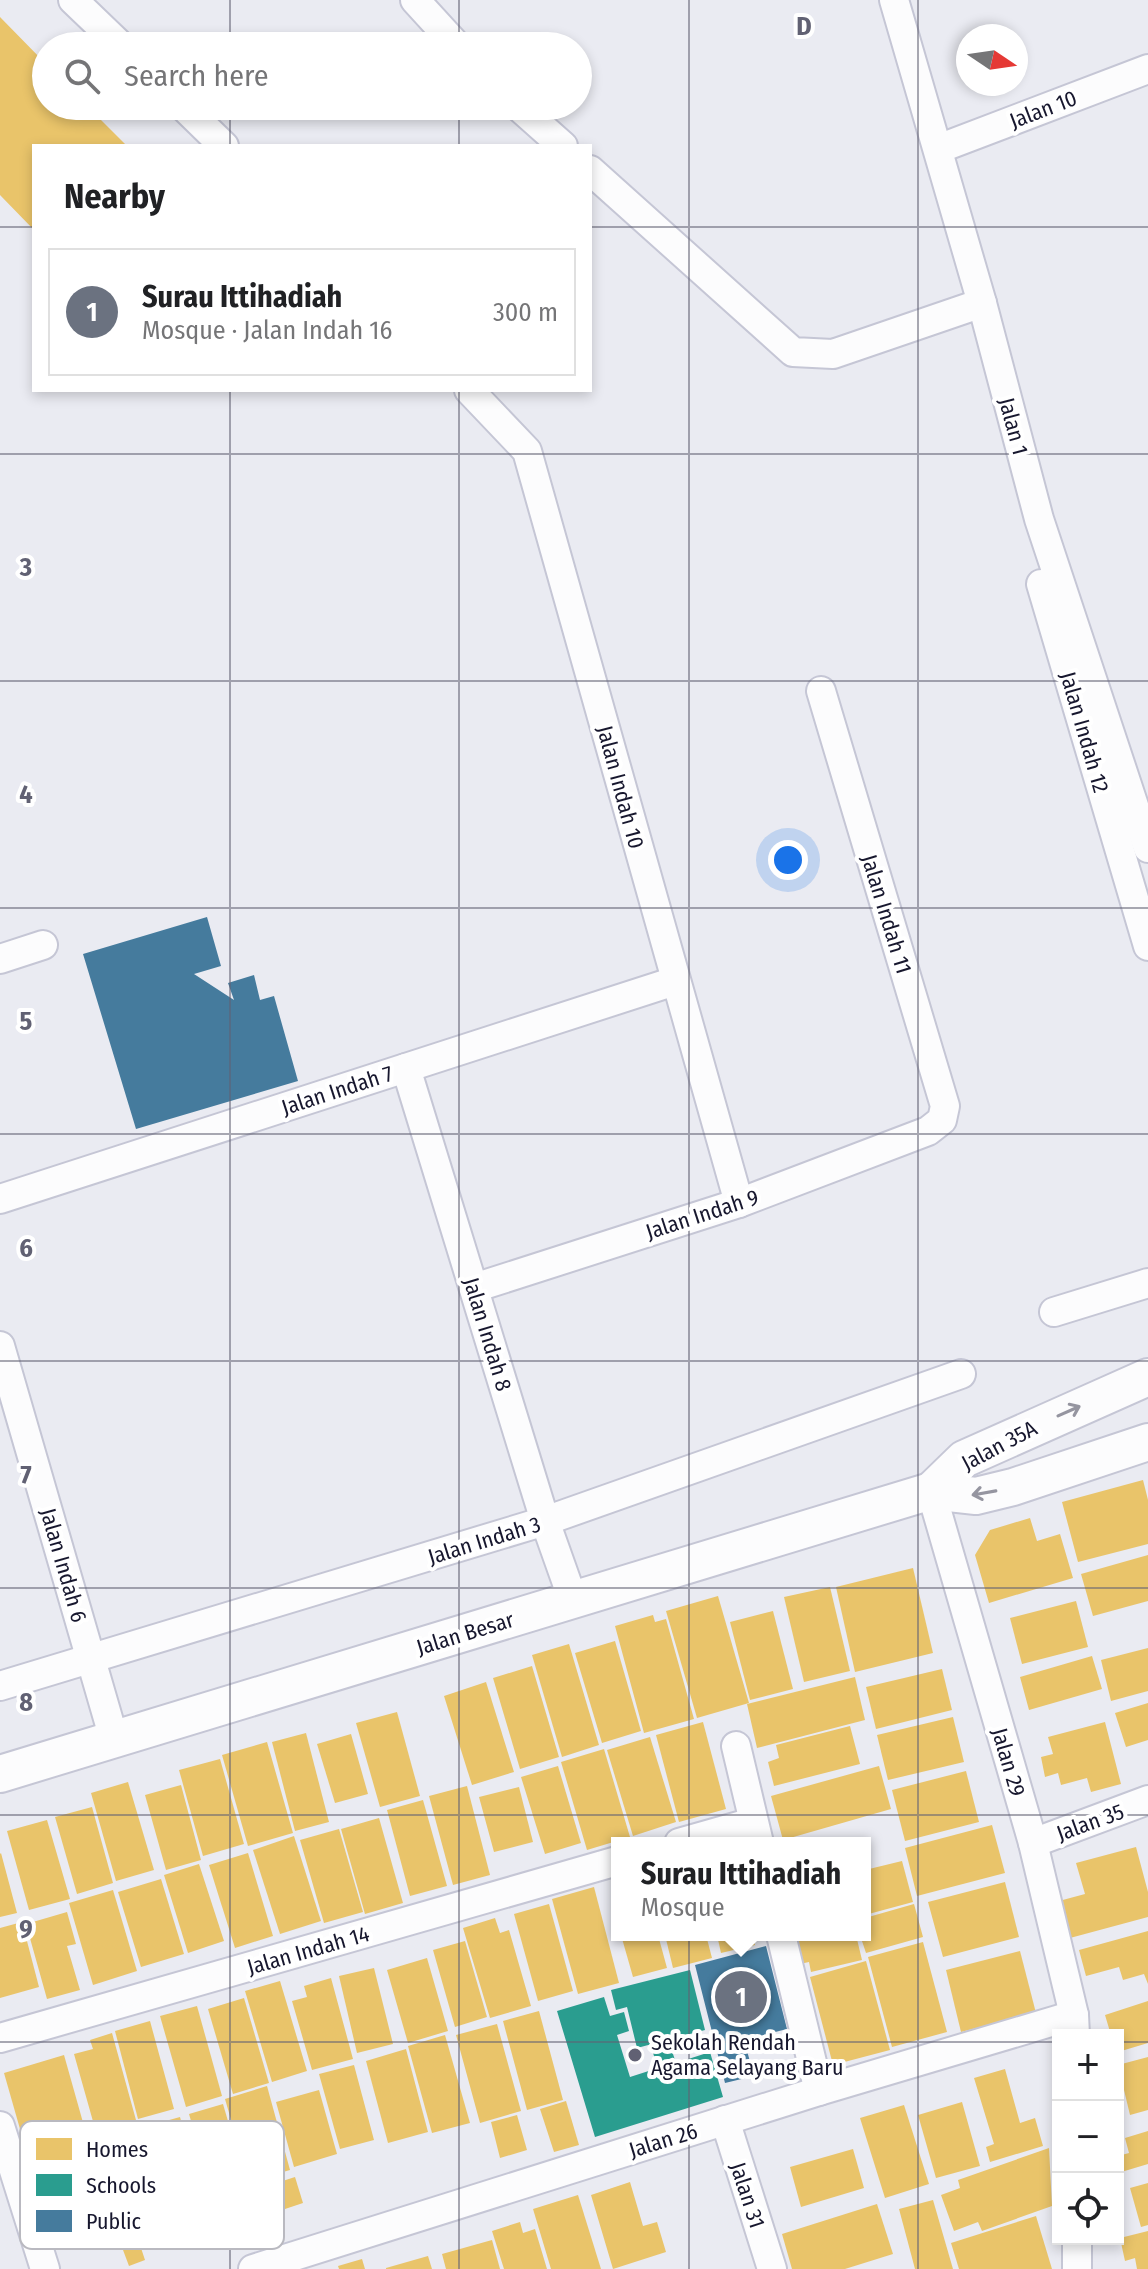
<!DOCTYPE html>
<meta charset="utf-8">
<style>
body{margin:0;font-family:"Fira Sans Condensed",sans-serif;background:#f6f6f6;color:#202124}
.controls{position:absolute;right:24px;bottom:24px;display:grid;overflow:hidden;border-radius:0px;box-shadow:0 4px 12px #0003}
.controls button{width:72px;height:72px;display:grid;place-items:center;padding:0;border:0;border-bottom:2px solid #e0e0e0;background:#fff;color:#202124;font:40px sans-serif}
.compass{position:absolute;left:956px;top:24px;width:72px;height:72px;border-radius:50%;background:#fff;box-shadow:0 4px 12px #0003;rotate:103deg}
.you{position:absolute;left:788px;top:860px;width:28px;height:28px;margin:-20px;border:6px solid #fff;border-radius:50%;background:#1a73e8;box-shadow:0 0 0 12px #1a73e833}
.badge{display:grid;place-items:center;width:52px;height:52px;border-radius:50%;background:#616173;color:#fff;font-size:26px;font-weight:700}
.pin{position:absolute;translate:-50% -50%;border:4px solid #fff;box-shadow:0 2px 8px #0006}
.popup{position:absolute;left:611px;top:1837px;width:260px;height:104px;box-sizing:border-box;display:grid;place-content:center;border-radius:0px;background:#fff;filter:drop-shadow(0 2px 6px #0005);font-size:26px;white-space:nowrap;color:#757577}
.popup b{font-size:30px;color:#202124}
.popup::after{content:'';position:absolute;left:50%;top:100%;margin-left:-16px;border:16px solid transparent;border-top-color:#fff}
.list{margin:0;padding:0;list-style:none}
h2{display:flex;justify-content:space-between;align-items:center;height:104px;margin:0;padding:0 32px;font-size:34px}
h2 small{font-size:26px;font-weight:400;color:#757577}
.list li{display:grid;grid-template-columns:52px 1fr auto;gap:24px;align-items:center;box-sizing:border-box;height:128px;margin:0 16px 16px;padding:0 16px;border:2px solid #e0e0e0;border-radius:0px}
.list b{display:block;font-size:30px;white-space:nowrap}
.list p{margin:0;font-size:26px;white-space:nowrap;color:#757577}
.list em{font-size:26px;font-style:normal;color:#757577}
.icon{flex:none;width:44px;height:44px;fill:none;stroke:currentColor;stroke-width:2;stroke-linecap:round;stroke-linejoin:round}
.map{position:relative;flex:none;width:1148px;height:2269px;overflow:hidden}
.search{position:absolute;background:#fff;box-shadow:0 4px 12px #0003;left:32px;top:32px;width:560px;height:88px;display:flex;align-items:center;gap:20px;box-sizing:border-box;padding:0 28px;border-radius:44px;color:#757577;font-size:30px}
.panel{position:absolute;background:#fff;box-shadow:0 4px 12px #0003;left:32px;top:144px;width:560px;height:248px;border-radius:0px}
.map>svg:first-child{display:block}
.homes{fill:#e9c46a}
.schools{fill:#2a9d8f}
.public{fill:#457b9d}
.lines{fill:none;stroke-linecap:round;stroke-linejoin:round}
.minor-casing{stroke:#c5c6d5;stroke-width:32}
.tertiary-casing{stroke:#c5c6d5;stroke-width:40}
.minor{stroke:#fcfcfd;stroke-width:28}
.tertiary{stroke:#fcfcfd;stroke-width:36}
.oneway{stroke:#9595a0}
.grid{fill:none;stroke:#616173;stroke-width:2;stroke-opacity:0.55}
.poi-dot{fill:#616173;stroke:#fff;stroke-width:3}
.labels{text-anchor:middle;stroke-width:8;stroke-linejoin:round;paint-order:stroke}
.street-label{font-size:22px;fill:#17172e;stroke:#fff}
.poi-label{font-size:22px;fill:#17172e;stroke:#fff;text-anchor:start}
.key{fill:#fff;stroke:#b9b9c0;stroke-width:2}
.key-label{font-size:22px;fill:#17172e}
.grid-label{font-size:26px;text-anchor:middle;font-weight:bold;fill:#616173;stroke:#fff;stroke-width:8;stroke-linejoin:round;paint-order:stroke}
</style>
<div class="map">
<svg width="1148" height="2269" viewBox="0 0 1148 2269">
<rect width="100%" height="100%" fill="#eaebf2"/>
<!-- homes -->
<g class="homes">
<polygon points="0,17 46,64 46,106 87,106 127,146 34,146 34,230 0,195"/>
<polygon points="1143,1480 1148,1500 1148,1544 1078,1562 1062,1502"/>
<polygon points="1030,1518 1037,1541 1060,1534 1073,1578 989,1603 975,1555 990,1530"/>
<polygon points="1148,1555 1148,1601 1093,1616 1081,1574"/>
<polygon points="913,1568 933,1653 855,1672 836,1587"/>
<polygon points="830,1587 850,1671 804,1682 784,1597"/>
<polygon points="718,1596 749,1703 697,1718 666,1611"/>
<polygon points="1076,1601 1088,1647 1022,1664 1010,1618"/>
<polygon points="773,1611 793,1689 750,1700 730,1622"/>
<polygon points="653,1615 655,1622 666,1619 694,1719 644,1733 615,1626"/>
<polygon points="615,1641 641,1731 602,1743 575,1653"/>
<polygon points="569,1644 599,1745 562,1757 532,1655"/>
<polygon points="1148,1648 1148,1691 1111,1701 1101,1660"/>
<polygon points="1092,1656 1102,1689 1029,1710 1020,1677"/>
<polygon points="532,1666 559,1757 520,1769 493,1678"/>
<polygon points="942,1669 952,1710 876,1729 866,1687"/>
<polygon points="855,1677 865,1720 757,1748 747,1704"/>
<polygon points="486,1682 514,1772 472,1785 444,1696"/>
<polygon points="1148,1703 1148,1740 1126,1747 1115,1713"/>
<polygon points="397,1712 420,1796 380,1807 356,1723"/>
<polygon points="953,1717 964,1762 888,1780 877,1735"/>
<polygon points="703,1722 726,1809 679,1822 656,1735"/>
<polygon points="1105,1722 1121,1784 1091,1792 1087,1778 1061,1785 1058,1773 1045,1777 1041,1757 1053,1754 1048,1737"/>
<polygon points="850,1726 860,1764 774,1786 768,1762 779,1758 776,1745"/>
<polygon points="306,1733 329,1822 295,1831 272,1742"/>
<polygon points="351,1734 368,1794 335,1803 317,1744"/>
<polygon points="650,1737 676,1822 633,1836 607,1750"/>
<polygon points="267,1742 293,1833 248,1846 222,1755"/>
<polygon points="604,1749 630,1837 587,1850 561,1762"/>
<polygon points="220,1759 244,1844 203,1856 179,1770"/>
<polygon points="558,1766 581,1843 545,1854 521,1777"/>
<polygon points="879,1766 891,1809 783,1840 771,1796"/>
<polygon points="966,1771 979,1822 905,1841 892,1790"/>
<polygon points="128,1782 154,1870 116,1881 91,1793"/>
<polygon points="181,1785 201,1860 166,1870 145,1795"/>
<polygon points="467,1786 490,1875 453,1885 429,1796"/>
<polygon points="519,1787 533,1842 494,1852 479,1797"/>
<polygon points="423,1800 447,1886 410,1896 387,1810"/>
<polygon points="92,1807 113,1883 77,1894 55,1817"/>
<polygon points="379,1818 403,1903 365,1914 341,1829"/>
<polygon points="47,1820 70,1899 29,1910 7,1831"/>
<polygon points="992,1825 1005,1873 917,1896 905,1848"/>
<polygon points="339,1829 363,1912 324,1923 300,1840"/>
<polygon points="294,1836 321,1921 280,1934 253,1850"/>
<polygon points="1136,1847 1148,1892 1148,1917 1070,1938 1059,1901 1085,1894 1076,1863"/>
<polygon points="1,1853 17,1913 0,1917 0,1854"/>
<polygon points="248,1853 273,1936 235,1948 209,1865"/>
<polygon points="902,1861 913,1902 865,1915 865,1870"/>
<polygon points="199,1864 224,1941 188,1953 164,1875"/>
<polygon points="161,1879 184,1954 141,1967 118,1892"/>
<polygon points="1005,1882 1019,1937 943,1957 928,1902"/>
<polygon points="594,1887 619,1983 578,1994 552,1899"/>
<polygon points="113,1890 137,1971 93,1985 69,1903"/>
<polygon points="549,1904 573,1991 538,2001 514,1914"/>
<polygon points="914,1904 923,1937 866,1953 860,1935 865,1935 865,1918"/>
<polygon points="67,1912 76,1944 67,1946 80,1990 47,1999 26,1924"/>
<polygon points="495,1918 500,1933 509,1930 531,2006 490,2018 463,1928"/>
<polygon points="22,1922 39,1987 0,1998 0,1928"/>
<polygon points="1148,1931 1148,1984 1144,1974 1123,1980 1119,1967 1086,1976 1079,1950"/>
<polygon points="621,1935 658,1935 667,1968 633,1977"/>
<polygon points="665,1935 706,1935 712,1958 673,1968"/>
<polygon points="717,1935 752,1935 755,1945 721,1953"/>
<polygon points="799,1935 856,1935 862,1960 811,1972 809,1962 795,1965 788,1937"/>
<polygon points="465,1941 487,2017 455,2027 433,1950"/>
<polygon points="923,1942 947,2032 892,2047 868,1957"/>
<polygon points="1020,1951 1036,2013 961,2032 946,1970"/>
<polygon points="427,1958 448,2031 408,2043 387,1970"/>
<polygon points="866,1961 890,2050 833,2065 810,1977"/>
<polygon points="374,1968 393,2044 357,2053 339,1976"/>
<polygon points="331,1978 353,2059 312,2070 292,2001 307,1997 304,1986"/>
<polygon points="280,1981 307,2071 272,2082 245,1991"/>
<polygon points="244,1998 269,2083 233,2094 208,2009"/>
<polygon points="1148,2001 1148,2043 1118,2052 1118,2035 1111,2035 1105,2015"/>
<polygon points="197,2006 222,2096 186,2107 160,2016"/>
<polygon points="539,2011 563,2100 527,2110 503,2021"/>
<polygon points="150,2021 174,2109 138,2119 115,2031"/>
<polygon points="497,2024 521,2111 480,2123 456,2035"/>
<polygon points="112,2033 136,2120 96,2132 74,2054 93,2049 90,2040"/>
<polygon points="445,2035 470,2123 432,2133 408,2046"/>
<polygon points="406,2049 428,2132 388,2143 366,2061"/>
<polygon points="64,2055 84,2126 24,2143 4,2073"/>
<polygon points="1148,2057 1148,2110 1130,2115 1118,2065"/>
<polygon points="354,2065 374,2140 340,2149 319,2074"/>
<polygon points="1005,2069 1020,2123 1035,2118 1043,2146 990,2162 986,2147 994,2144 974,2078"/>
<polygon points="267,2086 290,2170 249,2182 225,2099"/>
<polygon points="319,2090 337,2154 294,2167 276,2102"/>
<polygon points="566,2101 579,2145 554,2152 540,2109"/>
<polygon points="962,2102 980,2166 936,2178 918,2115"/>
<polygon points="223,2104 240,2162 206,2172 189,2114"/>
<polygon points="904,2105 929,2184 885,2198 860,2118"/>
<polygon points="517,2115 527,2150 500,2158 491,2122"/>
<polygon points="180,2117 199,2187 163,2198 144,2127"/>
<polygon points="134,2125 159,2209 122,2219 98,2135"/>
<polygon points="1148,2131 1148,2164 1118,2173 1118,2156 1129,2153 1125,2138"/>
<polygon points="90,2140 110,2213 69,2224 50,2150"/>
<polygon points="1049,2148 1052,2206 982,2231 978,2222 954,2231 941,2195 960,2188 958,2180"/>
<polygon points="853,2149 864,2188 801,2207 790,2167"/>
<polygon points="295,2177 303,2203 270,2214 261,2188"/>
<polygon points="630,2182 643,2226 657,2222 666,2252 613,2269 591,2195"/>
<polygon points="1148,2183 1148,2225 1141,2227 1130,2188"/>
<polygon points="578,2195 601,2269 551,2269 533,2209"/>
<polygon points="237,2198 248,2239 220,2246 209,2205"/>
<polygon points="933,2200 953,2269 915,2269 899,2209"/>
<polygon points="877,2204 893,2254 845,2269 792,2269 782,2234"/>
<polygon points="182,2215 187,2236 152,2246 146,2225"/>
<polygon points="1036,2216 1052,2269 959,2269 951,2243"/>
<polygon points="520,2222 523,2233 535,2229 547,2269 504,2269 492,2231"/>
<polygon points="1148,2231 1148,2269 1137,2269 1135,2258 1125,2261 1120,2238"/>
<polygon points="137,2236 145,2260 129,2266 120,2242"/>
<polygon points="492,2240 500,2269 446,2269 442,2254"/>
<polygon points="428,2256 432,2269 386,2269 386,2268"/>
<polygon points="362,2259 365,2269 339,2269 338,2266"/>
</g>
<!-- schools -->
<g class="schools">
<polygon points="690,1970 705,2030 637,2048 627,2007 616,2010 611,1990"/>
<polygon points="604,1997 610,2016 624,2012 629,2031 617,2035 630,2077 658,2068 653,2053 671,2048 676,2063 710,2052 723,2097 595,2137 557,2011"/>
</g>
<!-- public -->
<g class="public">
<polygon points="207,917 221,966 194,974 234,1000 228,983 254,975 260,1000 274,996 298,1081 136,1129 83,954"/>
<polygon points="766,1946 787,2029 744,2040 754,2076 725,2083 695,1965"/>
</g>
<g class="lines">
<!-- minor casing -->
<g class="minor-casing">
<g id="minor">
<polyline points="73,0 121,46"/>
<polyline points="415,0 457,46"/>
<polyline points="894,0 982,303 1039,519 1148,848"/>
<polyline points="183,106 224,146"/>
<polyline points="518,106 563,146"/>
<polyline points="938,149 1148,69"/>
<polyline points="590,170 793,352 833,354 982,303"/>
<polyline points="469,390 527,451 739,1203"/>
<polyline points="1041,584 1148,946"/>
<polyline points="0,959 43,945"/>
<polyline points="406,1068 545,1521 573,1600"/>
<polyline points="0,1199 675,981"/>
<polyline points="474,1288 739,1203 928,1131 942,1120 945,1106 821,691"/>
<polyline points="1054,1312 1148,1283"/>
<polyline points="0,1346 114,1739"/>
<polyline points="931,1491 1033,1843 1074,2015 1075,2035"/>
<polyline points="0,1686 545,1521 961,1374"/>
<polyline points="736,1746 759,1843"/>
<polyline points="679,1843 753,1822"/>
<polyline points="1033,1843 1148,1800"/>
<polyline points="781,1935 819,2091"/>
<polyline points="0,2038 617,1861"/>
<polyline points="725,2120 772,2269"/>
<polyline points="0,2126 45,2269"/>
<polyline points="1077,2239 1077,2269"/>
<polyline points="253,2269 819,2091 1074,2015"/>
</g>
</g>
<!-- tertiary casing -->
<g class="tertiary-casing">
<g id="tertiary">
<polyline points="931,1491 964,1459 1148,1377"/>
<polyline points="0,1774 931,1491 976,1496 1013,1487 1148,1442"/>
</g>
</g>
<!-- minor -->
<use href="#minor" class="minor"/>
<!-- tertiary -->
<use href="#tertiary" class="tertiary"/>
</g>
<!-- one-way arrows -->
<defs><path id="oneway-shaft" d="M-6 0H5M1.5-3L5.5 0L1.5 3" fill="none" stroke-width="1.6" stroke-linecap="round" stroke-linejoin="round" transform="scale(2)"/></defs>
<g class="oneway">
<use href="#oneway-shaft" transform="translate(1069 1411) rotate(-24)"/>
<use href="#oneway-shaft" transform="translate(984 1493) rotate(170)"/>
</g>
<!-- grid -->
<path class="grid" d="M230,0V46M459,0V46M689,0V2269M918,0V2269M230,106V146M459,106V146M0,227H34M590,227H1148M230,390V2269M459,390V2269M0,454H1148M0,681H1148M0,908H1148M0,1134H1148M0,1361H1148M0,1588H1148M0,1815H1148M0,2042H1058M1118,2042H1148"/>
<!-- markers -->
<circle class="poi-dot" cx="635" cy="2055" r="8"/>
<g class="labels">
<!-- street labels -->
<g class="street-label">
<text transform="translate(1043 109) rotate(-21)" y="8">Jalan 10</text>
<text transform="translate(1014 426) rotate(75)" y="8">Jalan 1</text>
<text transform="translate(1085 732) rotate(74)" y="8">Jalan Indah 12</text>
<text transform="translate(621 787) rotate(75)" y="8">Jalan Indah 10</text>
<text transform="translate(887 914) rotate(73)" y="8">Jalan Indah 11</text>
<text transform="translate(337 1090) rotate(-18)" y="8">Jalan Indah 7</text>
<text transform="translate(702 1214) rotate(-18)" y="8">Jalan Indah 9</text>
<text transform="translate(488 1334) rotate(73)" y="8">Jalan Indah 8</text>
<text transform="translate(999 1445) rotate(-28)" y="8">Jalan 35A</text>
<text transform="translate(484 1540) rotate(-17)" y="8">Jalan Indah 3</text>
<text transform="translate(64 1565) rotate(74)" y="8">Jalan Indah 6</text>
<text transform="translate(465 1633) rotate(-17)" y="8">Jalan Besar</text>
<text transform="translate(1009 1762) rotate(74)" y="8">Jalan 29</text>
<text transform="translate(1090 1822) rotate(-20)" y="8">Jalan 35</text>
<text transform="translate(308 1950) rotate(-16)" y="8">Jalan Indah 14</text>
<text transform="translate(663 2140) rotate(-17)" y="8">Jalan 26</text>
<text transform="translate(748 2195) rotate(72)" y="8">Jalan 31</text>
</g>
<!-- poi labels -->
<g class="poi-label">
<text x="651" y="2050">Sekolah Rendah<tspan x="651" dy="25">Agama Selayang Baru</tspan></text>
</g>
</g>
<!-- legend -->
<rect x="20" y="2121" width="264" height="128" rx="12" class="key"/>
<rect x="36" y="2138" width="36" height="22" fill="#e9c46a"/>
<rect x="36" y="2174" width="36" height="22" fill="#2a9d8f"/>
<rect x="36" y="2210" width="36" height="22" fill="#457b9d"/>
<g class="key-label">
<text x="86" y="2157">Homes</text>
<text x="86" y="2193">Schools</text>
<text x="86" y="2229">Public</text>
</g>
<g class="grid-label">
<text x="804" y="35">D</text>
<text x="26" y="576">3</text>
<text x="26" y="803">4</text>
<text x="26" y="1030">5</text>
<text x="26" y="1257">6</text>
<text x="26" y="1484">7</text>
<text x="26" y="1711">8</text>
<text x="26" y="1938">9</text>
</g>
</svg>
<div class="controls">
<button>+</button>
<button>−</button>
<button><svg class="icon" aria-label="locate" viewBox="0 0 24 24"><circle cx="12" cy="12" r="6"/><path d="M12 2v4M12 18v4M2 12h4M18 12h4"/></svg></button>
</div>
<svg class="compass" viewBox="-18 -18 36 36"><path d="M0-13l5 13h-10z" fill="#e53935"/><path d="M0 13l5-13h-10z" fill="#757577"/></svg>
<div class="you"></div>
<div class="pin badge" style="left:741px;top:1997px;background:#6b7280">1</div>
<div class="popup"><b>Surau Ittihadiah</b>Mosque</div>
<div class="search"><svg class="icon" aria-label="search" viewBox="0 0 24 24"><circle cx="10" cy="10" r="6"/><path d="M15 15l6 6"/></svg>Search here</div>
<section class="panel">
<h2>Nearby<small></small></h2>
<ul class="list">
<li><span class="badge" style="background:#6b7280">1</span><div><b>Surau Ittihadiah</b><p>Mosque · Jalan Indah 16</p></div><em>300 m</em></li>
</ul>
</section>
</div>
